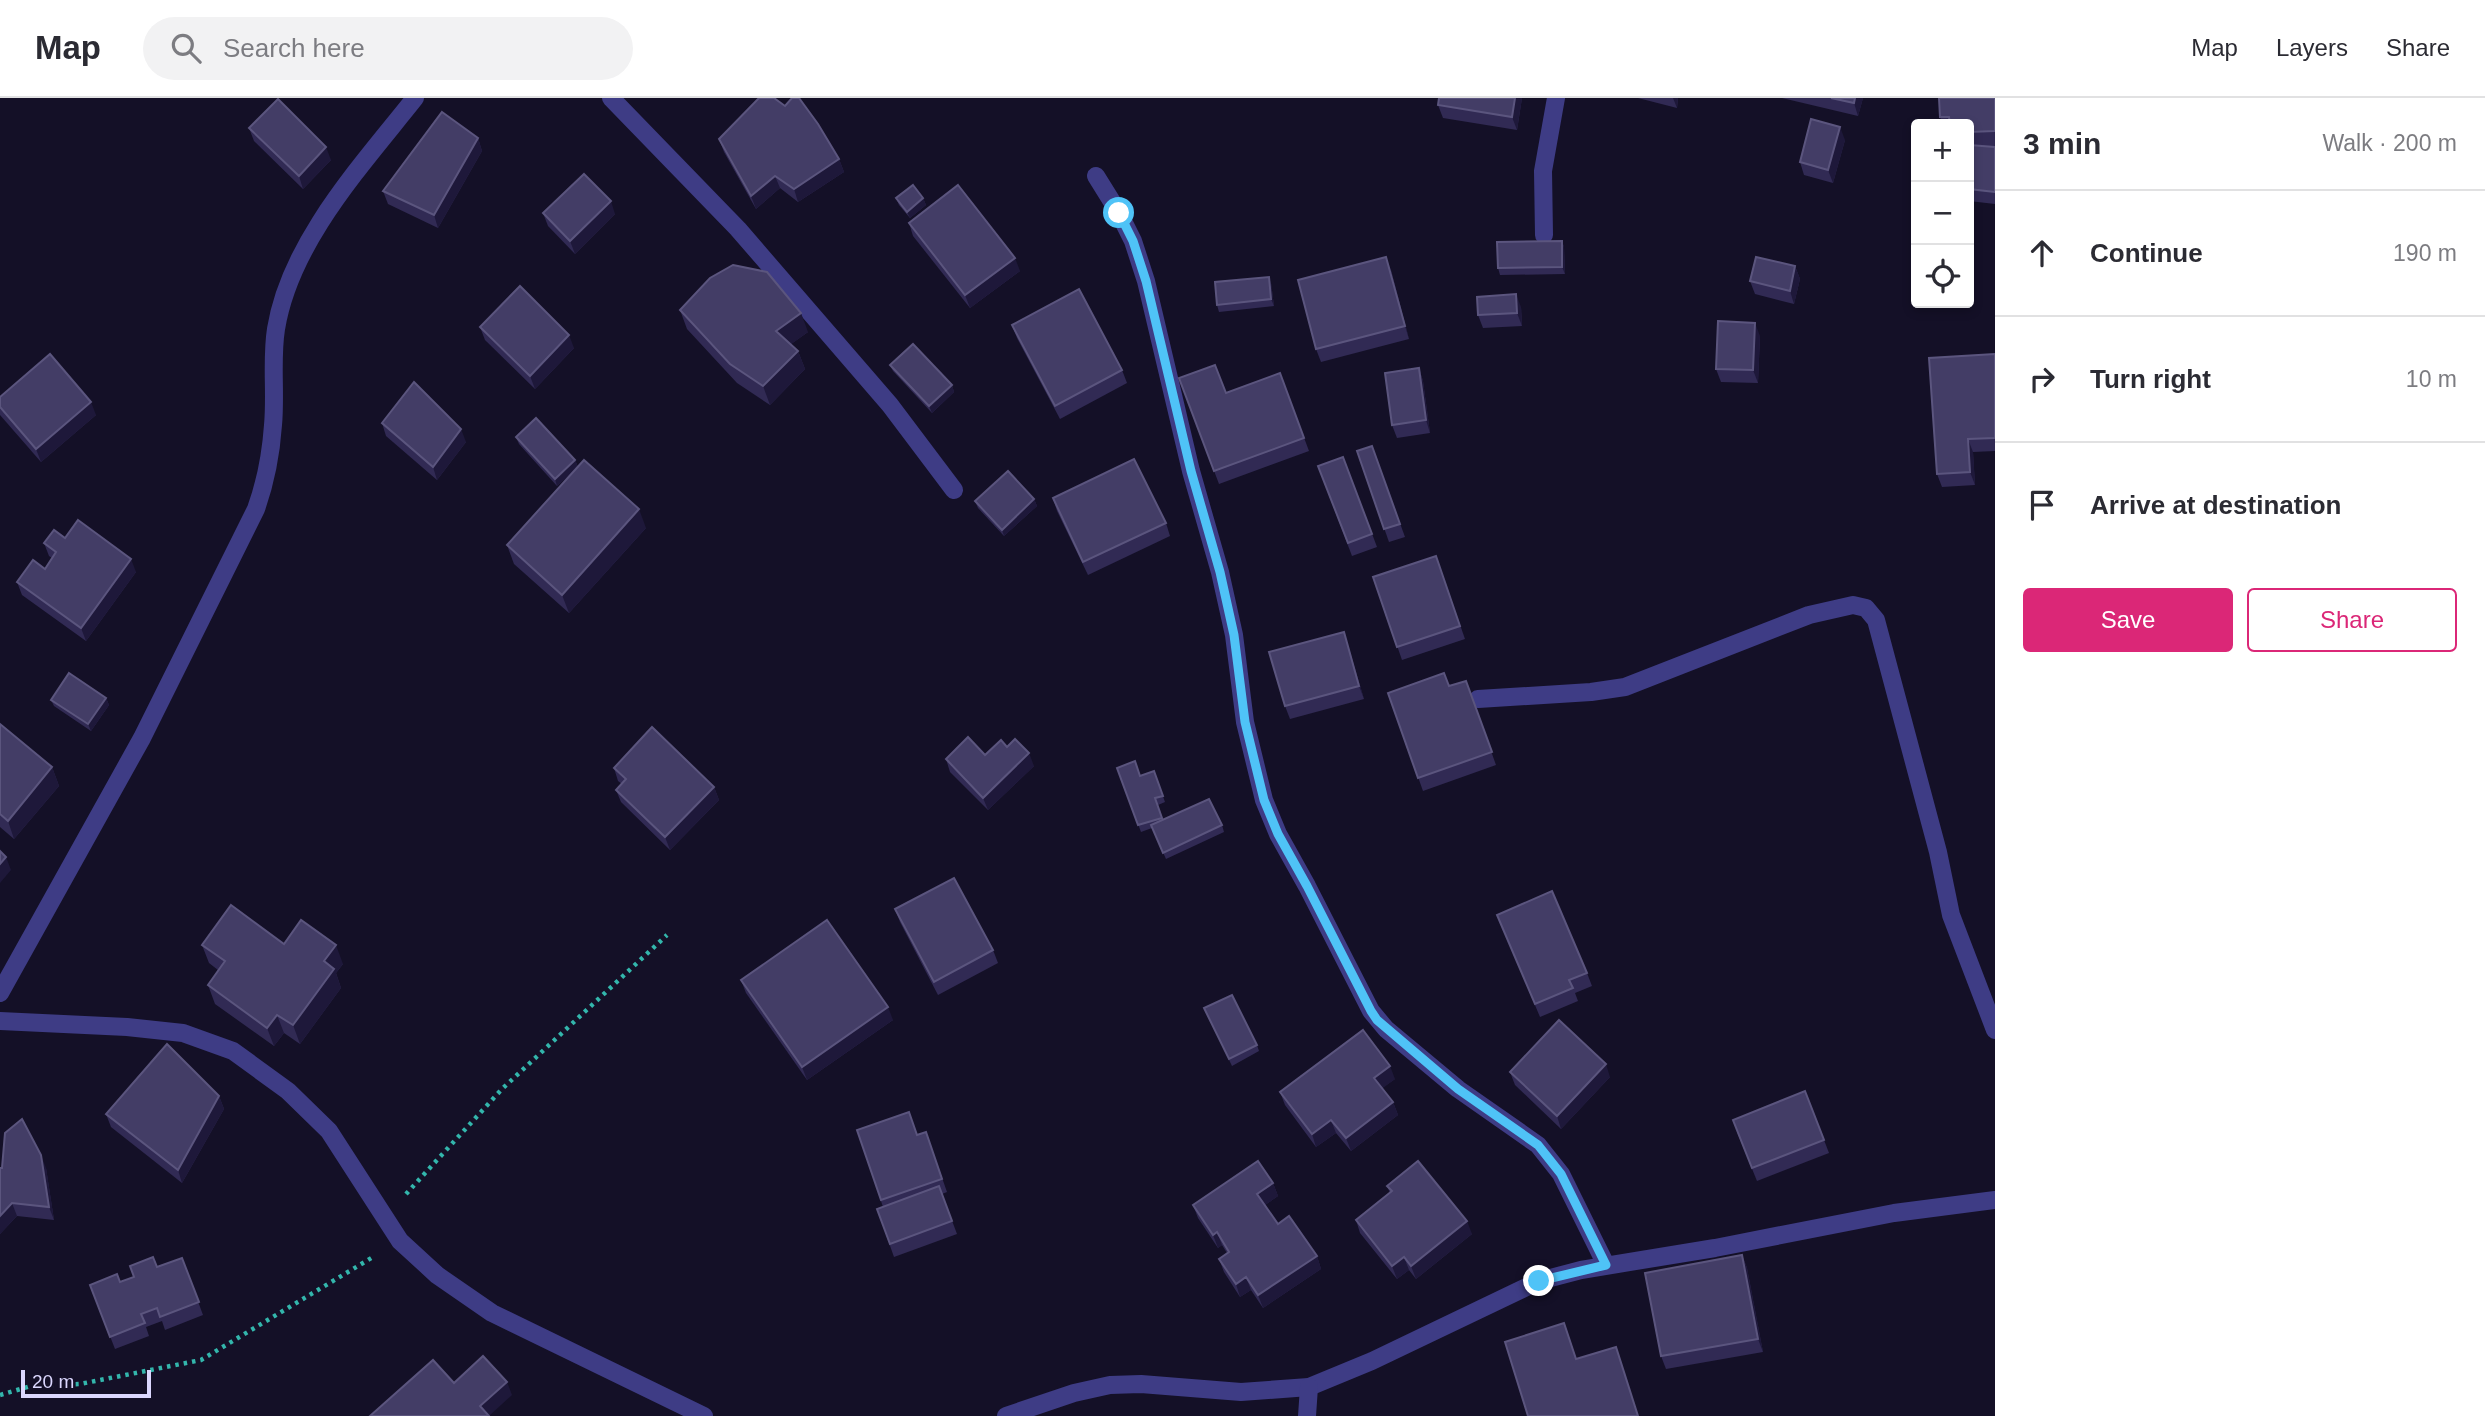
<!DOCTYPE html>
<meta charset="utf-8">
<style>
body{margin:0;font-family:Helvetica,sans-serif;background:#f2f2f3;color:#2b2b33}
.controls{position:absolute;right:21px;top:21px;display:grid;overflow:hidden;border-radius:7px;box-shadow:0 4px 10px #0003}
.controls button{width:63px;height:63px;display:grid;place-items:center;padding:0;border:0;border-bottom:2px solid #e1e1e2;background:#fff;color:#2b2b33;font:35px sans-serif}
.scale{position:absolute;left:21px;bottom:18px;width:130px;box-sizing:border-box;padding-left:7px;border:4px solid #dbd7fe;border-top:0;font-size:19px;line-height:24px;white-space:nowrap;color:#dbd7fe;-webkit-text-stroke:5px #141027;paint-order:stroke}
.stop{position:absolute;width:21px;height:21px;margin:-16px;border:5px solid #4fc3f7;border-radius:50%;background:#fff}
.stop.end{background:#4fc3f7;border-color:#fff;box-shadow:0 2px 7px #0008}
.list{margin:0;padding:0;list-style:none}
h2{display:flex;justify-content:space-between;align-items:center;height:91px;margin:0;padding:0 28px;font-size:30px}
h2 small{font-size:23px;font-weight:400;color:#7c7c81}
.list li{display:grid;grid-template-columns:46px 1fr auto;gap:21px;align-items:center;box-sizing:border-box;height:126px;padding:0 28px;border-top:2px solid #e1e1e2}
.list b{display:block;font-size:26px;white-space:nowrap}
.list em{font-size:23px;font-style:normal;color:#7c7c81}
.actions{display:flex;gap:14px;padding:21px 28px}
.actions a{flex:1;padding:16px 0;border:2px solid #db2777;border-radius:7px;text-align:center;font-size:24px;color:#db2777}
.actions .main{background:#db2777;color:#fff}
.icon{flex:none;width:38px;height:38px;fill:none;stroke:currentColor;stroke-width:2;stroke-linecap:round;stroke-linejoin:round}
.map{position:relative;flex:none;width:1995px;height:1318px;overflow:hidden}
header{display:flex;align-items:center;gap:42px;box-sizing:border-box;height:98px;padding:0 35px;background:#fff;border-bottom:2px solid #e1e1e2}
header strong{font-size:33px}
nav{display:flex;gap:38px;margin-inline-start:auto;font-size:24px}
.search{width:490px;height:63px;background:#f2f2f3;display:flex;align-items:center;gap:18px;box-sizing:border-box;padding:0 24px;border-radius:38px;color:#7c7c81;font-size:26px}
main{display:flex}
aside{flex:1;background:#fff}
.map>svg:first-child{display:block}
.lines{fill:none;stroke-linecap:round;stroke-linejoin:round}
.path{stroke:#33b6ac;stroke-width:4.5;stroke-dasharray:3.5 5;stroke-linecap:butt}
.minor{stroke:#3e3c85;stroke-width:18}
.wall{fill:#312a54}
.shaded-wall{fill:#1e183a}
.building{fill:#433d66;stroke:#5b557e;stroke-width:2}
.route{stroke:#4fc3f7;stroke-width:9}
</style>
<header>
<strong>Map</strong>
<div class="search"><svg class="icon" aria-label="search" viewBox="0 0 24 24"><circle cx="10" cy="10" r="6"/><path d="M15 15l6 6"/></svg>Search here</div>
<nav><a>Map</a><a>Layers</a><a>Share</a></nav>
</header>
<main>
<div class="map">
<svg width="1995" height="1318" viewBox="0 0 1995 1318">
<rect width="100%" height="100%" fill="#141027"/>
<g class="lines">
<!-- path -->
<g class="path">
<polyline points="406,1096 502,991 667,837"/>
<polyline points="0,1297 31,1288 80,1286 201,1262 373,1159"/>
</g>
<!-- minor -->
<g class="minor">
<polyline points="611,0 738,131 890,307 954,392"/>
<polyline points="1096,78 1119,115 1133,143 1146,183 1191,373 1220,474 1234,537 1245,624 1264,702 1278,736 1307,788 1371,913 1386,931 1458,991 1538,1047 1561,1076 1606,1167"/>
<polyline points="1544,137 1543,73 1556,0"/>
<polyline points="1478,601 1591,594 1625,589 1809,517 1853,507 1866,510 1876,522 1938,754 1951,817 1995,932"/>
<path d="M0,895L142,640L256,411C266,383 271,356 273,327C276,295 271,262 276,231C290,144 362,67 415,0"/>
<polyline points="0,923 127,929 183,935 233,953 288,993 329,1033 400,1143 437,1177 492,1215 704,1318"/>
<polyline points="1006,1318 1074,1295 1110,1287 1141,1286 1241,1294 1309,1289 1372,1263 1539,1183 1581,1172 1715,1150 1894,1115 1995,1102"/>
<polyline points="1307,1318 1309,1289"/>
</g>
</g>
<!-- wall -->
<g class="wall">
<polygon points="1522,0 1517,32 1443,20 1438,7"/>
<polygon points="1638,0 1678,0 1677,10"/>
<polygon points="1782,0 1863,0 1858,18"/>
<polygon points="1995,0 1995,106 1969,103 1969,26 1943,26 1940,19"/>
<polygon points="785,8 839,61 844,74 798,104 780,90 756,111 724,54 719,41"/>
<polygon points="249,30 331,62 303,91 254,43"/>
<polygon points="478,40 482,53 438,130 388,106 383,93"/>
<polygon points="1845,42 1833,85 1804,77 1800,64"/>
<polygon points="896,100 923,100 926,107 910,120 899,107"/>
<polygon points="543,115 615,116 575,156 548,128"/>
<polygon points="909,125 1020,173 970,210 913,138"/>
<polygon points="1562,143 1564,149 1565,176 1500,177 1498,170"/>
<polygon points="1795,168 1800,181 1794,206 1755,196 1750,183"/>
<polygon points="1391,172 1409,241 1321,264 1316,251"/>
<polygon points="1271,185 1274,208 1219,214 1217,207"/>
<polygon points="1521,209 1522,228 1483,230 1478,217"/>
<polygon points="680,212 808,234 791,246 798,253 805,271 770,307 737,285 687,231"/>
<polygon points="1012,227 1122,272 1127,285 1060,321 1017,240"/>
<polygon points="480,229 574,250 535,291 485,242"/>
<polygon points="1760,238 1758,285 1721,284 1716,271"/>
<polygon points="1995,256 1995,353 1973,354 1975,387 1942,389 1937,376"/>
<polygon points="890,267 952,287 954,294 932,315 893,273"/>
<polygon points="1419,270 1423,283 1430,335 1397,340 1392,327"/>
<polygon points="1280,275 1309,353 1219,386 1179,280 1226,295"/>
<polygon points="0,299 96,317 41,364 0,317"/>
<polygon points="382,325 466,344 437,382 386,338"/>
<polygon points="516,339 575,362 578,369 557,388 519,346"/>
<polygon points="1372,348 1405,439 1389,444 1357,353"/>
<polygon points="1343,359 1377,449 1352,458 1318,368"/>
<polygon points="1053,400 1166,425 1170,438 1088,477 1057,413"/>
<polygon points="1034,401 1037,408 1004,438 978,410 975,403"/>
<polygon points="646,430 569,515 514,466 507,447"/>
<polygon points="65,440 136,474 86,543 22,497 17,484 45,471 52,460 49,458 44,445"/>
<polygon points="1436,458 1465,541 1402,562 1373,479"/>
<polygon points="1344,534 1364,601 1290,621 1285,608"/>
<polygon points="1466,583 1496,667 1423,693 1388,595 1449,588"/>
<polygon points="106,600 109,607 91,633 54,608 51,602"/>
<polygon points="0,626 52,669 59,688 14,741 0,729"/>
<polygon points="985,657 1034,668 988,712 950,674 946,661"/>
<polygon points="614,670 714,689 719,702 670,752 621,704 616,692 622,686 618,683"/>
<polygon points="1117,670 1140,678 1154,673 1165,704 1158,707 1163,722 1222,727 1224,734 1166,761 1152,730 1141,734"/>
<polygon points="895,811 993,852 998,865 938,897 900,824"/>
<polygon points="1497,817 1587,875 1592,888 1575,895 1578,903 1540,919"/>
<polygon points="284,846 343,866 336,875 341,890 300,946 284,935 274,948 215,906 208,887 218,872 209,865 202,847"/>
<polygon points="741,882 893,922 807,982 746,895"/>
<polygon points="1204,910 1257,947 1259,953 1232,968"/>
<polygon points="1510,974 1610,979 1561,1031 1515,987"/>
<polygon points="1395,981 1382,990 1393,1004 1398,1017 1351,1053 1336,1035 1316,1049 1285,1007 1280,994"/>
<polygon points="219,998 224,1011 182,1085 111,1029 106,1016"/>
<polygon points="857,1032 917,1037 926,1034 947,1094 942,1096 957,1136 894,1159 877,1111 883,1109"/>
<polygon points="1737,1034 1824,1042 1829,1055 1757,1083"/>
<polygon points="0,1070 46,1070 54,1122 17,1118 0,1136"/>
<polygon points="1273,1085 1278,1098 1265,1107 1278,1126 1317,1158 1321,1171 1263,1210 1251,1192 1240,1199 1224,1174 1219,1161 1227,1155 1222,1147 1218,1150 1198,1120 1193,1107"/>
<polygon points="1387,1088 1472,1136 1416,1181 1409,1172 1397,1181 1360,1135 1356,1122 1390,1095"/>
<polygon points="1742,1157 1747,1170 1763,1254 1666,1271 1661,1258"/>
<polygon points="182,1160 203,1217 165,1232 162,1223 146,1229 149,1238 115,1251 90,1187 120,1184"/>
</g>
<!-- shaded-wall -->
<g class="shaded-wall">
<polygon points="1515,0 1522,0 1517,32 1512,19"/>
<polygon points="1673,0 1678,0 1677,10"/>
<polygon points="1855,0 1863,0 1858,18 1854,5"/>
<polygon points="1840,29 1845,42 1833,85 1828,72"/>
<polygon points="478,40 482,53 438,130 434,117"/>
<polygon points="326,49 331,62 303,91 299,78"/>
<polygon points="839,61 844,74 798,104 794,91"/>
<polygon points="775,78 780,90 756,111 751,98"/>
<polygon points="923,100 926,107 910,120 907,114"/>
<polygon points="611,103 615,116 575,156 570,143"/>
<polygon points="1562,143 1564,149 1565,176 1562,169"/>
<polygon points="1386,159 1391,172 1409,241 1405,228"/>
<polygon points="1015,160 1020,173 970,210 965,197"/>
<polygon points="1795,168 1800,181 1794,206 1790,193"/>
<polygon points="1269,179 1271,185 1274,208 1271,201"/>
<polygon points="1516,196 1521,209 1522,228 1517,215"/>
<polygon points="801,215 808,234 783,252 776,233"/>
<polygon points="1755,225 1760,238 1758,285 1753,272"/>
<polygon points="569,237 574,250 535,291 530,278"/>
<polygon points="798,253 805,271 770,307 763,288"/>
<polygon points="1419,270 1423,283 1430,335 1426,322"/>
<polygon points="952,287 954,294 932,315 929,308"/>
<polygon points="91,304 96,317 41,364 36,351"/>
<polygon points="461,331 466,344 437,382 433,369"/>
<polygon points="1968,341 1973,354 1975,387 1970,374"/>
<polygon points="575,362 578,369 557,388 555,381"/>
<polygon points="1034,401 1037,408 1004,438 1002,432"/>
<polygon points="639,411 646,430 569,515 562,497"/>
<polygon points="131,461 136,474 86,543 81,530"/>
<polygon points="1344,534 1348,547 1364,601 1359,588"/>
<polygon points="106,600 109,607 91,633 88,626"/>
<polygon points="1029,655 1034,668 988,712 983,700"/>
<polygon points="52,669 59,688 14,741 8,723"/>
<polygon points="714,689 719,702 670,752 665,739"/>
<polygon points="6,759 11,772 0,785 0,766"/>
<polygon points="336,847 343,866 336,875 341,890 300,946 293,927 324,863"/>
<polygon points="888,909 893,922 807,982 802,969"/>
<polygon points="277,917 284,935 274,948 267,930"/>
<polygon points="1606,966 1610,979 1561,1031 1557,1018"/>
<polygon points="1390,968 1395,981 1379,993 1374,980"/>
<polygon points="219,998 224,1011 182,1085 178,1072"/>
<polygon points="1393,1004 1398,1017 1351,1053 1346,1040"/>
<polygon points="1331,1022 1336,1035 1316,1049 1312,1036"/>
<polygon points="41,1057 46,1070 54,1122 49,1109"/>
<polygon points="1273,1085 1278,1098 1262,1109 1257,1096"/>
<polygon points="12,1105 17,1118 0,1136 0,1118"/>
<polygon points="1467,1123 1472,1136 1416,1181 1411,1168"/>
<polygon points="1217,1134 1222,1147 1218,1150 1213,1137"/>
<polygon points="1742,1157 1747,1170 1763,1254 1758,1241"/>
<polygon points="1317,1158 1321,1171 1263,1210 1258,1197"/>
<polygon points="1404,1159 1409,1172 1397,1181 1392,1168"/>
<polygon points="1246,1179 1251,1192 1240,1199 1236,1186"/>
<polygon points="507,1284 512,1297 489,1318 480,1308"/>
</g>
<!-- building -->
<g class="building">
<polygon points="759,0 774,0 785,8 792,0 799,0 818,26 839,61 794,91 775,78 751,98 719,41"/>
<polygon points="1439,0 1515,0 1512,19 1438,7"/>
<polygon points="1831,0 1855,0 1854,5"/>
<polygon points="1939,0 1995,0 1995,33 1969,34 1969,26 1950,26 1949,19 1940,19"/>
<polygon points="278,1 326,49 299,78 249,30"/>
<polygon points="442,14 478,40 434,117 383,93"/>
<polygon points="1811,21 1840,29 1828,72 1800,64"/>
<polygon points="1969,47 1995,49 1995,94 1969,91"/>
<polygon points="584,76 611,103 570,143 543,115"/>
<polygon points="913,87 923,100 907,114 896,100"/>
<polygon points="958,87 1015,160 965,197 909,125"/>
<polygon points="1562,143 1562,169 1498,170 1497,144"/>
<polygon points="1386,159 1405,228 1316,251 1298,182"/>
<polygon points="1756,159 1795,168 1790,193 1750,183"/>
<polygon points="733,167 767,174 801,215 776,233 798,253 763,288 730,266 680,212 710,180"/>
<polygon points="1269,179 1271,201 1217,207 1215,184"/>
<polygon points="520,188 569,237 530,278 480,229"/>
<polygon points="1079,191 1122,272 1055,308 1012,227"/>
<polygon points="1516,196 1517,215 1478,217 1477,199"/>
<polygon points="1718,223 1755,225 1753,272 1716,271"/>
<polygon points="913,246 952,287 929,308 890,267"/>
<polygon points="50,256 91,304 36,351 0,309 0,299"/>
<polygon points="1995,256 1995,340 1968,341 1970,374 1937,376 1929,260"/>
<polygon points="1215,267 1226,295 1280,275 1304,340 1214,373 1179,280"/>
<polygon points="1419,270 1426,322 1392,327 1385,275"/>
<polygon points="414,284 461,331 433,369 382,325"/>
<polygon points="536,320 575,362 555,381 516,339"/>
<polygon points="1372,348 1400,426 1384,431 1357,353"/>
<polygon points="1343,359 1372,436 1348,445 1318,368"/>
<polygon points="1134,361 1166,425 1083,464 1053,400"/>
<polygon points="584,362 639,411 562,497 507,447"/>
<polygon points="1008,373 1034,401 1002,432 975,403"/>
<polygon points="78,422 131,461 81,530 17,484 33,462 45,471 56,454 44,445 54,432 65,440"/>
<polygon points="1436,458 1460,528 1397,549 1373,479"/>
<polygon points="1344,534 1359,588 1285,608 1269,554"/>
<polygon points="69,575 106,600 88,626 51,602"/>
<polygon points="1444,575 1449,588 1466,583 1492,654 1418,680 1388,595"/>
<polygon points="0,626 52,669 8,723 0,716"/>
<polygon points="652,629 714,689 665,739 616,692 626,681 614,670"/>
<polygon points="968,639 985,657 1001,642 1007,649 1015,641 1029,655 983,700 946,661"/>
<polygon points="1135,663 1140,678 1154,673 1163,698 1155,700 1162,720 1138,727 1117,670"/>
<polygon points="1209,701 1222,727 1163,755 1151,727"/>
<polygon points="0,753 6,759 0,766"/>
<polygon points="954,780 993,852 934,884 895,811"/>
<polygon points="1552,793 1587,875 1569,882 1573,890 1535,906 1497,817"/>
<polygon points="231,807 284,846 301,822 336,847 324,863 334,871 293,927 277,917 267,930 208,887 225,863 202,847"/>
<polygon points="827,822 888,909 802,969 741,882"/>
<polygon points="1232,897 1257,947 1229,961 1204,910"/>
<polygon points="1559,922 1606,966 1557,1018 1510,974"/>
<polygon points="1363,932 1390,968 1374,980 1393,1004 1346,1040 1331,1022 1312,1036 1280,994"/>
<polygon points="167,946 219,998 178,1072 106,1016"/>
<polygon points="1805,993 1824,1042 1752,1070 1733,1022"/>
<polygon points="909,1014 917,1037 926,1034 942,1081 881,1102 857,1032"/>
<polygon points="22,1021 41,1057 49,1109 12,1105 0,1118 0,1070 2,1070 5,1035"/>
<polygon points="1258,1063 1273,1085 1257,1096 1278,1126 1289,1118 1317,1158 1258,1197 1246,1179 1236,1186 1219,1161 1229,1154 1217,1134 1213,1137 1193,1107"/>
<polygon points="1418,1063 1467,1123 1411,1168 1404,1159 1392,1168 1356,1122 1392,1093 1387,1088"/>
<polygon points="939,1088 952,1123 890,1146 877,1111"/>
<polygon points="1742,1157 1758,1241 1661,1258 1645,1175"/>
<polygon points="153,1159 157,1169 182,1160 199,1204 160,1219 157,1210 141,1216 145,1225 110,1239 90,1187 117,1176 120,1184 134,1179 130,1168"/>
<polygon points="1564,1225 1576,1261 1616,1249 1638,1318 1528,1318 1505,1244"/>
<polygon points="483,1258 507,1284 480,1308 489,1318 370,1318 433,1262 454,1285"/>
</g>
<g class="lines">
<!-- route -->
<polyline class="route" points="1119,115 1133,143 1146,183 1191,373 1220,474 1234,537 1245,624 1264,702 1278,736 1307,788 1371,913 1377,922 1458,991 1538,1047 1561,1076 1606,1167 1539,1183"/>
</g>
</svg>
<div class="controls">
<button>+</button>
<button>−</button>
<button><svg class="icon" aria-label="locate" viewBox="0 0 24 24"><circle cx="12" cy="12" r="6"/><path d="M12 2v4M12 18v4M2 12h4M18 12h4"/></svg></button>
</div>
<div class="scale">20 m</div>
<div class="stop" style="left:1119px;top:115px"></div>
<div class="stop end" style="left:1539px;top:1183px"></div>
</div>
<aside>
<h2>3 min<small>Walk · 200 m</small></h2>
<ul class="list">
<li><svg class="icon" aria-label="ahead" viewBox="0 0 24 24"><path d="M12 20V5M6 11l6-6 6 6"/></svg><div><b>Continue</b></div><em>190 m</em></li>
<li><svg class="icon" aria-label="right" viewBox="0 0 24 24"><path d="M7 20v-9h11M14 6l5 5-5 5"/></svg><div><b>Turn right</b></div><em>10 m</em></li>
<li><svg class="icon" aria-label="arrive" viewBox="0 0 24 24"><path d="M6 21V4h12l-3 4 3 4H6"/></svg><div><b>Arrive at destination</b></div></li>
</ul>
<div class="actions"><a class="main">Save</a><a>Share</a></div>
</aside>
</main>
